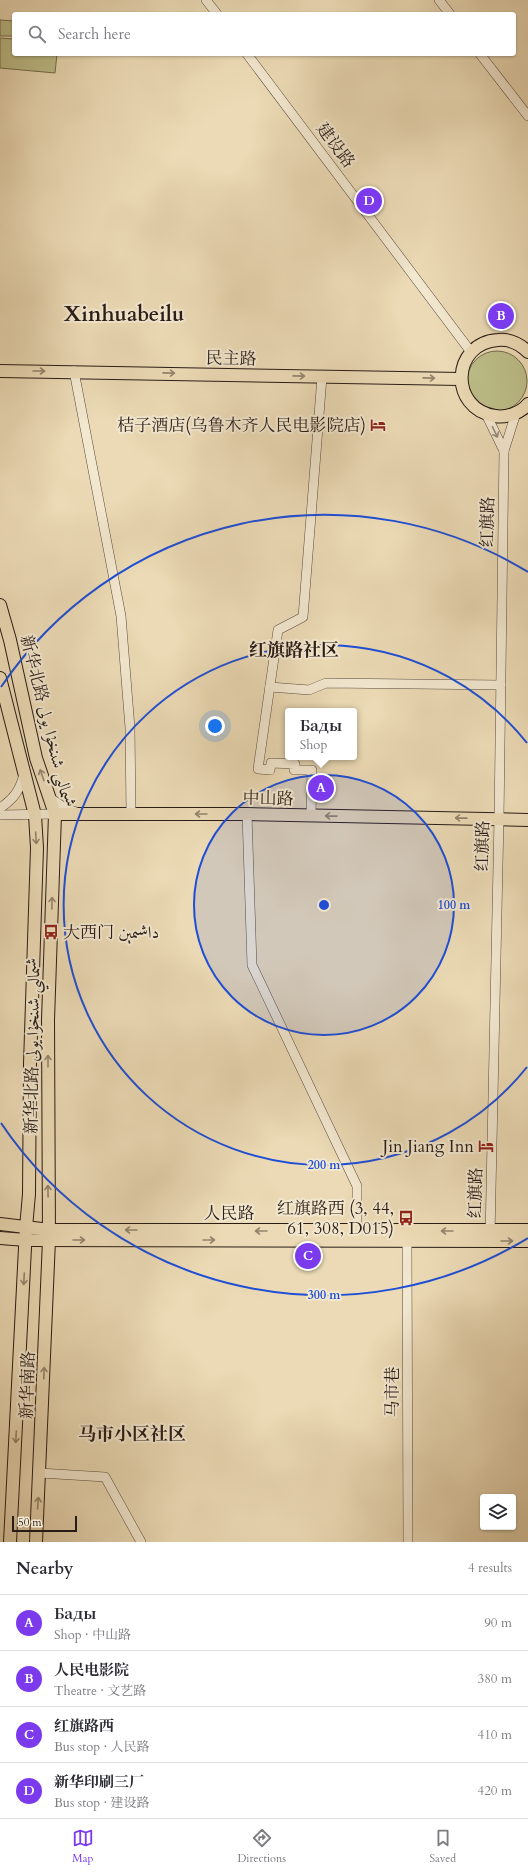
<!DOCTYPE html>
<meta charset="utf-8">
<style>
body{margin:0;font-family:Cardo,Amiri,"Noto Serif SC",serif;background:#f7f7f7;color:#2b2b33}
.controls{position:absolute;right:12px;bottom:12px;display:grid;overflow:hidden;border-radius:4px;box-shadow:0 1px 3px #0004}
.controls button{width:36px;height:36px;display:grid;place-items:center;padding:0;border:0;border-bottom:1px solid #e1e1e2;background:#fff;color:#2b2b33;font:20px sans-serif}
.scale{position:absolute;left:12px;bottom:10px;width:65px;box-sizing:border-box;padding-left:4px;border:2px solid #291b16;border-top:0;font-size:11px;line-height:14px;white-space:nowrap;color:#291b16;-webkit-text-stroke:3px #f2e7cf;paint-order:stroke}
.you{position:absolute;left:215px;top:726px;width:14px;height:14px;margin:-10px;border:3px solid #fff;border-radius:50%;background:#1a73e8;box-shadow:0 0 0 6px #1a73e833}
.badge{display:grid;place-items:center;width:26px;height:26px;border-radius:50%;background:#7c3aed;color:#fff;font-size:13px;font-weight:700}
.pin{position:absolute;translate:-50% -50%;border:2px solid #fff;box-shadow:0 1px 4px #0006}
.popup{position:absolute;left:285px;top:708px;width:72px;height:52px;box-sizing:border-box;display:grid;place-content:center;border-radius:4px;background:#fff;filter:drop-shadow(0 1px 3px #0005);font-size:13px;white-space:nowrap;color:#7c7c81}
.popup b{font-size:15px;color:#2b2b33}
.popup::after{content:'';position:absolute;left:50%;top:100%;margin-left:-8px;border:8px solid transparent;border-top-color:#fff}
.list{margin:0;padding:0;list-style:none}
h2{display:flex;justify-content:space-between;align-items:center;height:52px;margin:0;padding:0 16px;font-size:17px}
h2 small{font-size:13px;font-weight:400;color:#7c7c81}
.list li{display:grid;grid-template-columns:26px 1fr auto;gap:12px;align-items:center;box-sizing:border-box;height:56px;padding:0 16px;border-top:1px solid #e1e1e2}
.list b{display:block;font-size:15px;white-space:nowrap}
.list p{margin:0;font-size:13px;white-space:nowrap;color:#7c7c81}
.list em{font-size:13px;font-style:normal;color:#7c7c81}
.icon{flex:none;width:22px;height:22px;fill:none;stroke:currentColor;stroke-width:2;stroke-linecap:round;stroke-linejoin:round}
.map{position:relative;flex:none;width:528px;height:1542px;overflow:hidden}
.search{position:absolute;background:#fff;box-shadow:0 1px 3px #0004;left:12px;right:12px;top:12px;height:44px;display:flex;align-items:center;gap:10px;box-sizing:border-box;padding:0 14px;border-radius:4px;color:#7c7c81;font-size:15px}
.sheet{height:276px;background:#fff}
nav{display:flex;justify-content:space-around;align-items:center;box-sizing:border-box;height:56px;border-top:1px solid #e1e1e2;background:#fff;font-size:11px;color:#7c7c81}
nav a{display:grid;justify-items:center;gap:2px}
nav .on{color:#7c3aed}
.map>svg:first-child{display:block}
.green{fill:#bdbe89;stroke:#736c50}
.lines{fill:none;stroke-linecap:round;stroke-linejoin:round}
.minor-casing{stroke:#5a4b3e;stroke-width:10}
.major-casing{stroke:#291b16;stroke-width:14}
.minor{stroke:#f2e7cf;stroke-width:9}
.major{stroke:#ebdab5;stroke-width:12}
.oneway{stroke:#94846d}
.oneway2{stroke:#988b7c}
.ring{fill:none;stroke:#1d4ed8;stroke-width:2}
.labels{text-anchor:middle;stroke-width:4;stroke-linejoin:round;paint-order:stroke}
.street-label{font-size:17px;fill:#291b16;stroke:#f2e7cf}
.poi-label{font-size:17px;fill:#291b16;stroke:#f2e7cf;text-anchor:end}
.neighbourhood-label{font-size:18px;font-weight:bold;fill:#291b16;stroke:#f2e7cf}
.district-label{font-size:21px;font-weight:bold;fill:#291b16;stroke:#f2e7cf}
.centre{fill:#1d4ed8;stroke:#f2e7cf;stroke-width:2}
.ring-label{font-size:12px;text-anchor:middle;font-weight:bold;fill:#1d4ed8;stroke:#f2e7cf;stroke-width:4;stroke-linejoin:round;paint-order:stroke}
</style>
<div class="map">
<svg width="528" height="1542" viewBox="0 0 528 1542">
<rect width="100%" height="100%" fill="#ebdab5"/>
<filter id="stains"><feTurbulence type="fractalNoise" baseFrequency=".005" numOctaves="4"/><feColorMatrix values="0 0 0 0 .2 0 0 0 0 .09 0 0 0 0 .02 0 0 0 .5 -.17"/></filter>
<radialGradient id="worn" r=".72"><stop offset=".6" stop-color="#630" stop-opacity="0"/><stop offset="1" stop-color="#630" stop-opacity=".3"/></radialGradient>
<!-- green -->
<g class="green">
<polygon points="0,20 14,21 14,36 0,36"/>
<polygon points="0,38 14,39 14,54 57,54 55,73 0,68"/>
<circle cx="497" cy="381" r="30"/>
</g>
<g class="lines">
<!-- minor casing -->
<g class="minor-casing">
<g id="minor">
<polyline points="206,0 217,14"/>
<polyline points="439,0 450,14"/>
<polyline points="247,54 471,352"/>
<polyline points="480,54 528,116"/>
<polyline points="74,371 121,616 130,728 131,814"/>
<polyline points="486,414 504,451"/>
<polyline points="270,687 309,690 326,683 501,685"/>
<polyline points="50,798 65,808 76,812"/>
<path d="M0,808C14,799 20,790 24,774"/>
<polyline points="247,814 252,965 357,1186 357,1231"/>
<polyline points="0,815 55,814"/>
<polyline points="311,815 312,770 294,770 295,764 271,763 270,770 258,769 278,630 303,617 322,377"/>
<polyline points="490,1236 499,819 504,451 516,413"/>
<polyline points="407,1241 408,1542"/>
<polyline points="40,1473 105,1477 141,1542"/>
</g>
</g>
<!-- major casing -->
<g class="major-casing">
<g id="major">
<path d="M528,352C520,344 509,339 498,340C451,343 449,409 495,416C506,418 521,413 528,404"/>
<polyline points="0,371 461,379"/>
<polyline points="0,605 10,640 36,758 55,814 48,1020 49,1240 36,1542"/>
<polyline points="0,678 35,815 37,848 30,1064 29,1194 26,1228 10,1542"/>
<polyline points="55,814 247,814 528,820"/>
<polyline points="0,1224 50,1230 528,1230"/>
<polyline points="0,1238 26,1240 528,1241"/>
</g>
</g>
<!-- minor -->
<use href="#minor" class="minor"/>
<!-- major -->
<use href="#major" class="major"/>
</g>
<!-- one-way arrows -->
<defs><path id="oneway-shaft" d="M-6 0H5M1.5-3L5.5 0L1.5 3" fill="none" stroke-width="1.6" stroke-linecap="round" stroke-linejoin="round"/></defs>
<g class="oneway">
<use href="#oneway-shaft" transform="translate(39 371)"/>
<use href="#oneway-shaft" transform="translate(169 373) rotate(1)"/>
<use href="#oneway-shaft" transform="translate(299 376) rotate(1)"/>
<use href="#oneway-shaft" transform="translate(429 378) rotate(1)"/>
<use href="#oneway-shaft" transform="translate(42 775) rotate(-109)"/>
<use href="#oneway-shaft" transform="translate(201 814) rotate(180)"/>
<use href="#oneway-shaft" transform="translate(331 816) rotate(-179)"/>
<use href="#oneway-shaft" transform="translate(461 818) rotate(-179)"/>
<use href="#oneway-shaft" transform="translate(36 838) rotate(87)"/>
<use href="#oneway-shaft" transform="translate(52 903) rotate(-89)"/>
<use href="#oneway-shaft" transform="translate(48 1061) rotate(-90)"/>
<use href="#oneway-shaft" transform="translate(48 1191) rotate(-91)"/>
<use href="#oneway-shaft" transform="translate(131 1230) rotate(-180)"/>
<use href="#oneway-shaft" transform="translate(261 1231) rotate(-180)"/>
<use href="#oneway-shaft" transform="translate(447 1231) rotate(180)"/>
<use href="#oneway-shaft" transform="translate(79 1240)"/>
<use href="#oneway-shaft" transform="translate(209 1240)"/>
<use href="#oneway-shaft" transform="translate(507 1241)"/>
<use href="#oneway-shaft" transform="translate(24 1279) rotate(93)"/>
<use href="#oneway-shaft" transform="translate(44 1373) rotate(-88)"/>
<use href="#oneway-shaft" transform="translate(16 1437) rotate(93)"/>
<use href="#oneway-shaft" transform="translate(38 1503) rotate(-86)"/>
</g>
<use class="oneway2" href="#oneway-shaft" transform="translate(495 432) rotate(64)"/>
<!-- distance rings -->
<circle cx="324" cy="905" r="130" fill="#1d4ed8" fill-opacity=".12"/>
<g class="ring">
<circle cx="324" cy="905" r="130"/>
<path d="M527 1067A260 260 0 1 1 527 743"/>
<path d="M528 1238A390 390 0 0 1 1 1123M1 687A390 390 0 0 1 528 572"/>
</g>
<!-- icons -->
<defs>
<g id="hotel-bare" transform="scale(1.2)"><path d="M-6-4.5h1.5V1H6V5H4.5V3h-9V5H-6ZM-4 0a1.8 1.8 0 1 1 3.6 0ZM.5 0V-2.5h3Q6-2.5 6 0Z" fill="#8f2418" stroke="#f2e7cf" stroke-width="2.5" paint-order="stroke"/></g>
<g id="bus-bare" transform="scale(1.2)"><path d="M-5-6H5V4H4V6H2V4H-2V6H-4V4H-5ZM-3.5-4V0h7V-4ZM-3.5 1.2v1.5H-2V1.2ZM2 1.2v1.5H3.5V1.2Z" fill="#8f2418" stroke="#f2e7cf" stroke-width="2.5" paint-order="stroke"/></g>
</defs>
<g fill-rule="evenodd">
<use href="#hotel-bare" x="378" y="425"/>
<use href="#bus-bare" x="51" y="932"/>
<use href="#hotel-bare" x="486" y="1146"/>
<use href="#bus-bare" x="406" y="1218"/>
</g>
<g class="labels">
<!-- street labels -->
<g class="street-label">
<text transform="translate(336 145) rotate(53)" y="6">建设路</text>
<text transform="translate(231 358) rotate(1)" y="6">民主路</text>
<text transform="translate(487 522) rotate(-89)" y="6">红旗路</text>
<text transform="translate(48 721) rotate(76)" y="6">新华北路 شىمالىي شىنخۇا يولى</text>
<text transform="translate(268 798) rotate(1)" y="6">中山路</text>
<text transform="translate(482 846) rotate(-89)" y="6">红旗路</text>
<text transform="translate(32 1046) rotate(-89)" y="6">新华北路 شىمالىي شىنخۇا يولى</text>
<text transform="translate(475 1193) rotate(-89)" y="6">红旗路</text>
<text x="229" y="1219">人民路</text>
<text transform="translate(27 1385) rotate(-88)" y="6">新华南路</text>
<text transform="translate(392 1392) rotate(-90)" y="6">马市巷</text>
</g>
<!-- poi labels -->
<g class="poi-label">
<text x="366" y="431">桔子酒店(乌鲁木齐人民电影院店)</text>
<text x="63" y="938" text-anchor="start">大西门 داشىمېن</text>
<text x="474" y="1152">Jin Jiang Inn</text>
<text x="394" y="1214">红旗路西 (3, 44,<tspan x="394" dy="20">61, 308, D015)</tspan></text>
</g>
<!-- neighbourhood labels -->
<g class="neighbourhood-label">
<text x="294" y="656">红旗路社区</text>
<text x="132" y="1440">马市小区社区</text>
</g>
<!-- district labels -->
<g class="district-label">
<text x="124" y="321">Xinhuabeilu</text>
</g>
</g>
<circle cx="324" cy="905" r="6" class="centre"/>
<g class="ring-label">
<text x="454" y="909">100 m</text>
<text x="324" y="1169">200 m</text>
<text x="324" y="1299">300 m</text>
</g>
<rect width="100%" height="100%" filter="url(#stains)"/>
<rect width="100%" height="100%" fill="url(#worn)"/>
</svg>
<div class="controls">
<button><svg class="icon" aria-label="layers" viewBox="0 0 24 24"><path d="M12 4l9 5-9 5-9-5zM3 14l9 5 9-5"/></svg></button>
</div>
<div class="scale">50 m</div>
<div class="you"></div>
<div class="pin badge" style="left:321px;top:788px">A</div>
<div class="popup"><b>Бады</b>Shop</div>
<div class="pin badge" style="left:501px;top:316px">B</div>
<div class="pin badge" style="left:308px;top:1256px">C</div>
<div class="pin badge" style="left:369px;top:201px">D</div>
<div class="search"><svg class="icon" aria-label="search" viewBox="0 0 24 24"><circle cx="10" cy="10" r="6"/><path d="M15 15l6 6"/></svg>Search here</div>
</div>
<section class="sheet">
<h2>Nearby<small>4 results</small></h2>
<ul class="list">
<li><span class="badge">A</span><div><b>Бады</b><p>Shop · 中山路</p></div><em>90 m</em></li>
<li><span class="badge">B</span><div><b>人民电影院</b><p>Theatre · 文艺路</p></div><em>380 m</em></li>
<li><span class="badge">C</span><div><b>红旗路西</b><p>Bus stop · 人民路</p></div><em>410 m</em></li>
<li><span class="badge">D</span><div><b>新华印刷三厂</b><p>Bus stop · 建设路</p></div><em>420 m</em></li>
</ul>
</section>
<nav>
<a class="on"><svg class="icon" aria-label="map" viewBox="0 0 24 24"><path d="M3 6l6-2 6 2 6-2v14l-6 2-6-2-6 2zM9 4v14M15 6v14"/></svg>Map</a>
<a><svg class="icon" aria-label="directions" viewBox="0 0 24 24"><path d="M12 3l9 9-9 9-9-9zM9 14v-3h6M13 9l2 2-2 2"/></svg>Directions</a>
<a><svg class="icon" aria-label="saved" viewBox="0 0 24 24"><path d="M7 4h10v16l-5-4-5 4z"/></svg>Saved</a>
</nav>
